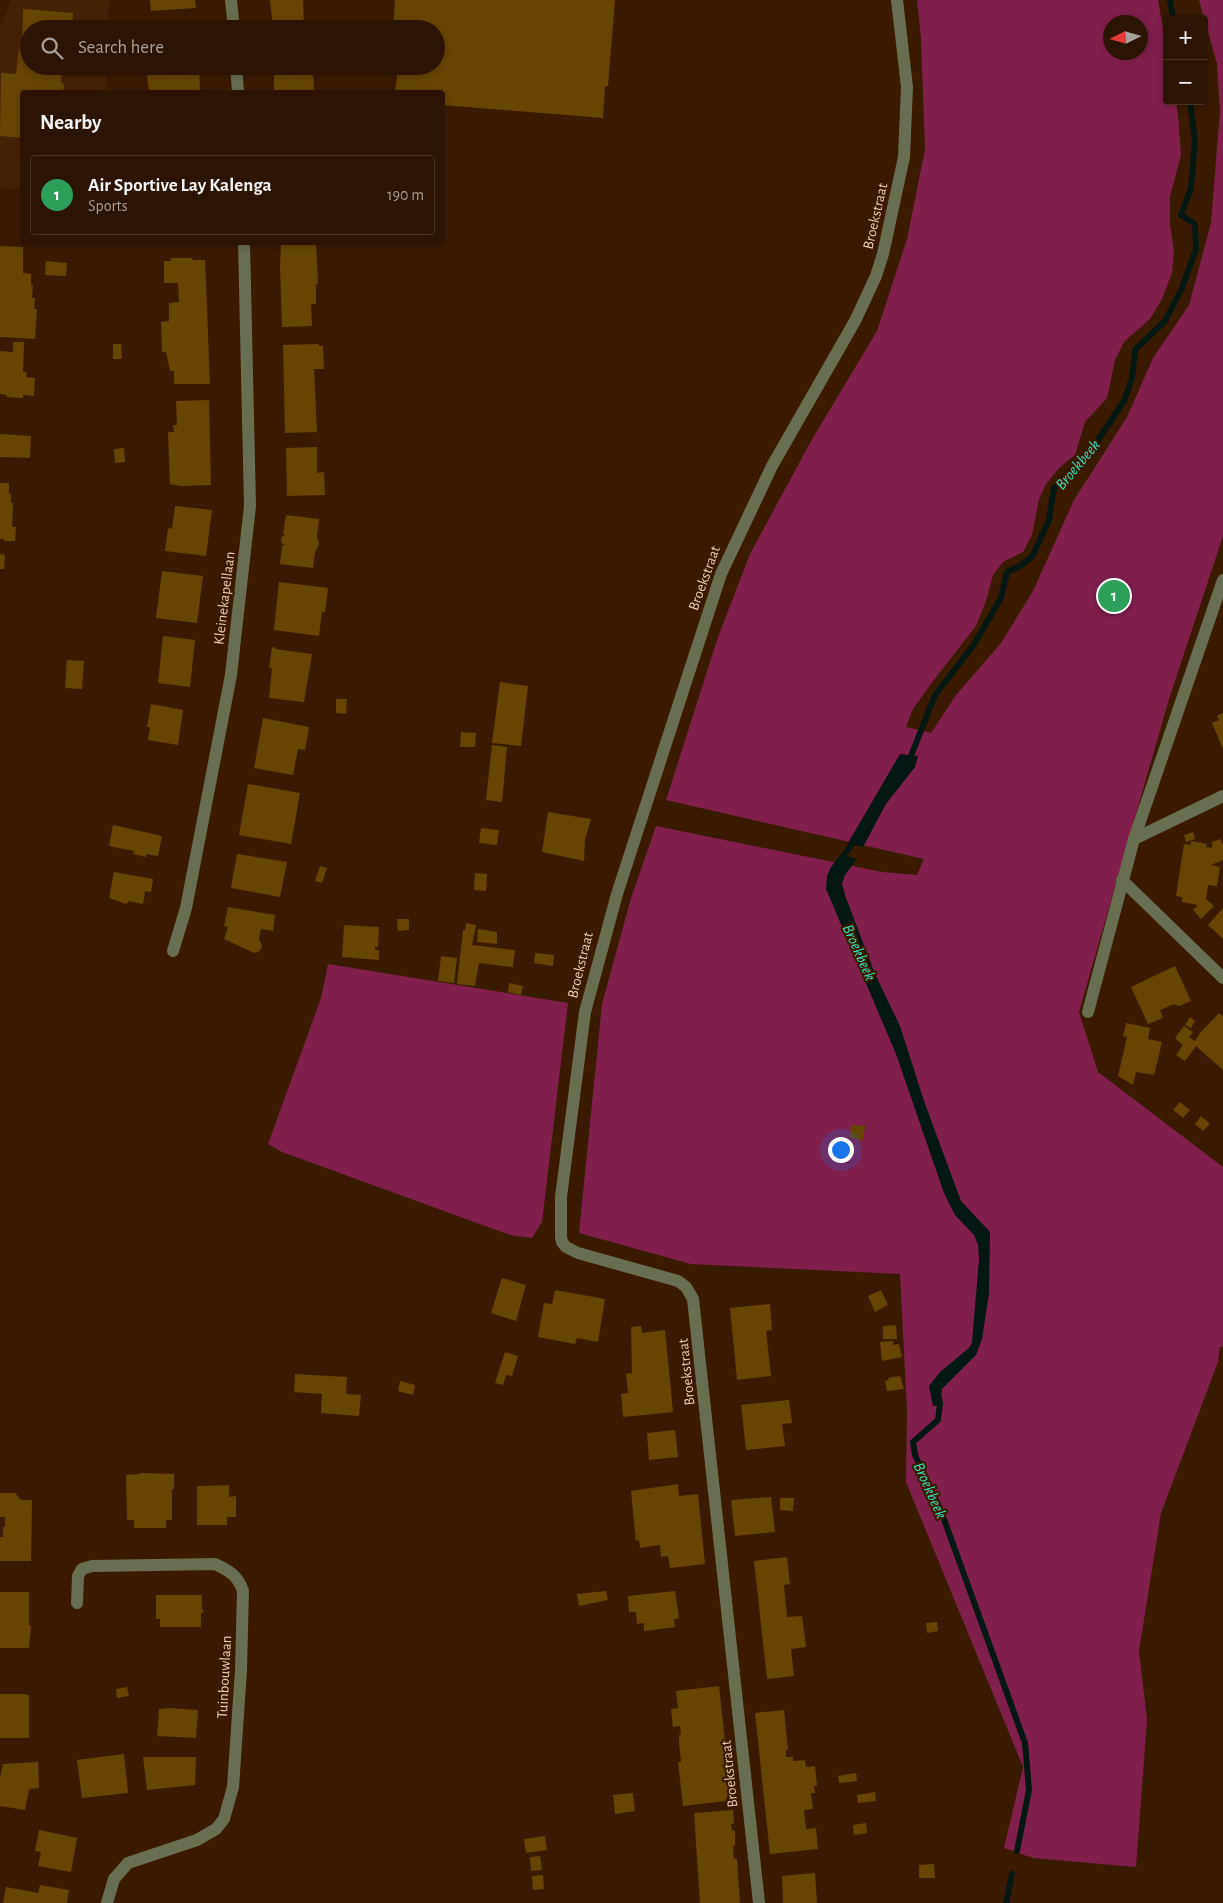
<!DOCTYPE html>
<meta charset="utf-8">
<style>
body{margin:0;font-family:"Alegreya Sans",sans-serif;background:#382111;color:#f1f3f6}
.controls{position:absolute;right:15px;top:15px;display:grid;overflow:hidden;border-radius:5px;box-shadow:0 2px 8px #0003}
.controls button{width:45px;height:45px;display:grid;place-items:center;padding:0;border:0;border-bottom:1px solid #483324;background:#2c1402;color:#f1f3f6;font:25px sans-serif}
.compass{position:absolute;left:1103px;top:15px;width:45px;height:45px;border-radius:50%;background:#2c1402;box-shadow:0 2px 8px #0003;rotate:265deg}
.you{position:absolute;left:840px;top:1149px;width:18px;height:18px;margin:-12px;border:4px solid #fff;border-radius:50%;background:#1a73e8;box-shadow:0 0 0 8px #1a73e833}
.badge{display:grid;place-items:center;width:32px;height:32px;border-radius:50%;background:#1a73e8;color:#fff;font-size:16px;font-weight:700}
.pin{position:absolute;translate:-50% -50%;border:2px solid #fff;box-shadow:0 1px 5px #0006}
.list{margin:0;padding:0;list-style:none}
h2{display:flex;justify-content:space-between;align-items:center;height:65px;margin:0;padding:0 20px;font-size:21px}
h2 small{font-size:16px;font-weight:400;color:#a69e99}
.list li{display:grid;grid-template-columns:32px 1fr auto;gap:15px;align-items:center;box-sizing:border-box;height:80px;margin:0 10px 10px;padding:0 10px;border:1px solid #483324;border-radius:5px}
.list b{display:block;font-size:19px;white-space:nowrap}
.list p{margin:0;font-size:16px;white-space:nowrap;color:#a69e99}
.list em{font-size:16px;font-style:normal;color:#a69e99}
.icon{flex:none;width:28px;height:28px;fill:none;stroke:currentColor;stroke-width:2;stroke-linecap:round;stroke-linejoin:round}
.map{position:relative;flex:none;width:1223px;height:1903px;overflow:hidden}
.search{position:absolute;background:#2c1402;box-shadow:0 2px 8px #0003;left:20px;top:20px;width:425px;height:55px;display:flex;align-items:center;gap:12px;box-sizing:border-box;padding:0 18px;border-radius:28px;color:#a69e99;font-size:19px}
.panel{position:absolute;background:#2c1402;box-shadow:0 2px 8px #0003;left:20px;top:90px;width:425px;height:155px;border-radius:5px}
.map>svg:first-child{display:block}
.built{fill:#452204}
.green{fill:#801f4c;fill-rule:evenodd}
.water{fill:#041713}
.lines{fill:none;stroke-linecap:round;stroke-linejoin:round}
.stream{stroke:#041713;stroke-width:6}
.building{fill:#664503}
.minor{stroke:#686e50;stroke-width:12}
.labels{text-anchor:middle;stroke-width:4.5;stroke-linejoin:round;paint-order:stroke}
.street-label{font-size:15px;fill:#edcbb3;stroke:#3a1b02}
.water-label{font-size:16px;font-style:italic;fill:#3adebf;stroke:#3a1b02}
</style>
<div class="map">
<svg width="1223" height="1903" viewBox="0 0 1223 1903">
<rect width="100%" height="100%" fill="#3a1b02"/>
<!-- built -->
<polygon class="built" points="11,0 109,0 108,29 29,29 29,66 107,66 106,92 22,92 22,190 0,188 0,29"/>
<!-- green -->
<g class="green">
<path d="M917,0H1158L1167,51V101H1176L1178,115L1181,155L1170,197V225L1174,251L1172,273L1162,299L1150,319L1124,342L1115,360L1107,398L1085,422L1075,455L1059,468L1046,484L1039,499L1032,535L1023,552L1003,562L993,575L986,601L976,626L933,681L913,709L906,727L931,733L956,695L1001,643L1033,591L1074,500L1127,417L1153,358L1189,305L1211,223L1220,110L1217,64L1199,0H1223V536L1169,699L1079,1012L1098,1072L1223,1167V1347H1220L1218,1362L1161,1513L1139,1651L1147,1720L1136,1867L1033,1858L1004,1848L1023,1767L906,1482L907,1411L900,1274L691,1264L579,1233L602,1004L631,898L656,826L882,872L917,875L924,859L666,800L718,637L750,554L811,441L877,331L907,239L925,149L921,39ZM1110,22H1140V52H1110Z"/>
<polygon points="328,964 568,1003 542,1222 532,1238 510,1235 282,1152 268,1144 321,998"/>
</g>
<!-- water -->
<g class="water">
<polygon points="900,754 918,756 915,767 886,804 863,847 848,843"/>
<polygon points="841,854 857,859 845,875 842,884 846,898 875,974 900,1026 924,1101 961,1201 990,1232 989,1294 982,1339 976,1355 942,1389 941,1397 943,1405 933,1406 929,1386 940,1372 969,1348 972,1343 979,1259 978,1245 974,1235 955,1215 944,1193 896,1054 826,889 827,876 831,867"/>
</g>
<g class="lines">
<!-- stream -->
<g class="stream">
<polyline points="1170,0 1173,19"/>
<polyline points="907,762 911,756 935,695 973,646 1001,598 1007,572 1020,566 1032,557 1049,520 1054,488 1094,446 1124,401 1132,378 1135,350 1165,321 1182,288 1196,249 1195,224 1181,215 1191,188 1195,141 1190,101"/>
<polyline points="840,862 855,839"/>
<polyline points="939,1398 940,1403 938,1420 913,1442 915,1455 941,1511 1025,1743 1029,1790 1017,1851"/>
<polyline points="1006,1903 1012,1874"/>
</g>
</g>
<!-- building -->
<g class="building">
<polygon points="150,0 195,0 196,8 151,11"/>
<polygon points="270,0 303,0 304,27 273,29"/>
<polygon points="395,0 615,0 608,86 605,86 603,118 442,105 442,92 395,92 398,69 390,69 390,66 436,66 436,29 393,29"/>
<polygon points="23,9 73,13 72,29 29,29 29,66 62,66 61,82 64,85 63,92 22,92 22,138 0,136 1,73 16,74 19,46 22,46"/>
<polygon points="146,66 199,66 200,92 149,92"/>
<polygon points="274,66 313,66 314,92 274,92"/>
<polygon points="281,242 316,242 318,284 316,284 316,304 311,304 312,326 282,327 280,266"/>
<polygon points="0,246 23,247 23,273 31,274 31,285 33,285 32,298 35,298 34,309 37,309 35,339 0,337"/>
<polygon points="171,258 193,258 192,260 205,260 210,384 174,384 174,371 170,371 166,352 162,352 161,322 169,321 169,303 179,302 178,283 164,283 164,261 171,261"/>
<polygon points="46,261 67,263 66,276 45,275"/>
<polygon points="13,342 24,342 23,372 27,372 26,377 35,378 34,396 23,395 23,398 6,397 7,395 0,394 0,351 13,352"/>
<polygon points="113,344 121,344 122,359 113,359"/>
<polygon points="318,344 319,346 323,346 324,369 314,369 317,432 285,433 283,345"/>
<polygon points="209,400 211,485 181,486 170,484 168,432 174,432 173,425 177,425 176,401"/>
<polygon points="0,434 31,436 30,458 0,457"/>
<polygon points="317,447 317,473 324,472 325,495 287,496 286,448"/>
<polygon points="124,448 125,462 115,463 114,449"/>
<polygon points="0,483 9,483 9,494 11,494 11,503 13,503 12,527 16,527 15,541 4,541 4,539 0,539"/>
<polygon points="175,506 212,510 206,556 165,551 168,528 172,529"/>
<polygon points="286,515 319,519 317,536 319,544 315,552 313,568 280,564 282,546 285,544 282,544 281,539 283,536 286,535 283,534"/>
<polygon points="0,554 5,555 4,569 0,569"/>
<polygon points="162,571 203,576 197,623 156,618"/>
<polygon points="279,582 328,588 325,612 322,612 319,636 274,630"/>
<polygon points="163,636 195,640 190,687 158,683"/>
<polygon points="272,647 276,648 275,649 312,654 304,702 269,698 272,668 269,668"/>
<polygon points="67,660 84,661 82,689 65,688"/>
<polygon points="500,682 528,686 521,746 492,743"/>
<polygon points="336,699 347,699 346,714 336,713"/>
<polygon points="151,704 183,710 178,745 148,740 150,727 147,727"/>
<polygon points="1223,713 1223,749 1212,723 1219,720 1217,716"/>
<polygon points="263,718 309,727 305,750 298,749 293,775 254,768"/>
<polygon points="461,732 476,733 475,747 460,747"/>
<polygon points="492,745 507,747 502,802 486,800"/>
<polygon points="248,784 300,793 291,844 239,835"/>
<polygon points="548,812 591,819 585,840 584,861 542,852"/>
<polygon points="113,825 162,836 158,856 146,854 146,857 133,854 134,851 109,846"/>
<polygon points="481,828 499,830 497,845 479,843"/>
<polygon points="1193,832 1195,839 1186,842 1184,835"/>
<polygon points="1220,839 1223,845 1223,860 1211,865 1220,867 1217,886 1208,885 1206,899 1214,906 1201,919 1193,910 1198,905 1182,902 1182,897 1176,896 1184,844 1191,845 1191,841 1207,844 1206,847 1212,848 1212,842"/>
<polygon points="237,854 287,862 280,897 231,888"/>
<polygon points="320,866 327,868 322,883 315,881"/>
<polygon points="114,872 153,879 151,892 145,891 143,904 129,901 126,904 109,898"/>
<polygon points="475,873 487,874 486,891 474,890"/>
<polygon points="228,907 275,915 273,931 261,929 259,939 262,945 260,951 254,953 224,939 228,927 224,926"/>
<polygon points="1223,908 1223,939 1208,925"/>
<polygon points="397,919 409,919 409,930 398,931"/>
<polygon points="466,923 476,925 472,945 515,950 513,967 479,963 475,986 457,984 463,930 465,930"/>
<polygon points="344,925 379,927 378,947 375,947 375,950 379,950 379,960 342,957"/>
<polygon points="478,929 497,932 497,944 477,942"/>
<polygon points="535,953 554,955 553,966 534,963"/>
<polygon points="441,956 457,958 454,983 438,981"/>
<polygon points="1175,966 1191,1001 1179,1006 1174,1004 1160,1010 1163,1018 1148,1024 1131,987"/>
<polygon points="509,983 523,986 521,995 508,992"/>
<polygon points="1219,1013 1223,1016 1223,1070 1196,1046 1185,1061 1176,1055 1183,1045 1175,1038 1184,1026 1193,1032 1189,1037 1195,1041 1200,1033"/>
<polygon points="1190,1017 1195,1021 1191,1028 1185,1025"/>
<polygon points="1126,1023 1150,1028 1148,1039 1162,1042 1154,1075 1136,1072 1133,1085 1118,1076 1127,1037 1123,1036"/>
<polygon points="1180,1102 1190,1110 1183,1118 1173,1110"/>
<polygon points="1201,1116 1210,1124 1203,1131 1195,1124"/>
<polygon points="851,1125 865,1126 863,1140 850,1138"/>
<polygon points="502,1278 526,1285 516,1321 491,1313"/>
<polygon points="555,1290 605,1299 598,1342 577,1338 575,1344 538,1337 544,1303 552,1304"/>
<polygon points="881,1290 888,1305 875,1312 868,1296"/>
<polygon points="770,1304 772,1330 766,1331 771,1376 737,1380 730,1308"/>
<polygon points="896,1325 897,1339 883,1339 883,1326"/>
<polygon points="641,1326 642,1333 665,1330 673,1412 623,1417 621,1394 628,1393 626,1374 632,1373 631,1327"/>
<polygon points="893,1341 893,1345 899,1344 902,1357 882,1361 880,1342"/>
<polygon points="505,1352 518,1356 512,1376 506,1375 503,1385 495,1383"/>
<polygon points="295,1374 347,1377 346,1394 361,1395 359,1416 321,1413 322,1394 294,1392"/>
<polygon points="900,1376 904,1389 887,1391 885,1381 889,1380 888,1378"/>
<polygon points="400,1381 415,1385 413,1395 398,1391"/>
<polygon points="789,1400 792,1423 782,1424 785,1446 746,1450 741,1405"/>
<polygon points="675,1430 678,1457 649,1460 647,1433"/>
<polygon points="141,1473 174,1474 174,1489 172,1489 172,1520 166,1520 166,1528 134,1528 134,1520 127,1520 126,1475 140,1474"/>
<polygon points="678,1484 679,1496 698,1494 705,1564 670,1568 668,1556 661,1557 660,1545 640,1548 639,1540 636,1541 631,1491"/>
<polygon points="229,1485 229,1497 236,1496 236,1517 227,1517 227,1525 197,1525 197,1486"/>
<polygon points="0,1493 15,1493 21,1500 32,1500 31,1561 0,1561 0,1537 3,1537 3,1527 5,1527 5,1517 0,1517"/>
<polygon points="771,1497 775,1532 735,1536 731,1500"/>
<polygon points="780,1498 794,1498 793,1511 780,1510"/>
<polygon points="787,1557 790,1584 784,1585 787,1617 802,1616 806,1647 791,1649 794,1676 767,1679 754,1561"/>
<polygon points="606,1591 608,1600 579,1606 577,1594"/>
<polygon points="675,1591 679,1618 674,1619 675,1627 644,1631 644,1623 637,1624 636,1612 629,1612 628,1596"/>
<polygon points="0,1592 29,1592 29,1626 31,1625 29,1648 0,1648"/>
<polygon points="156,1595 202,1595 202,1609 204,1611 201,1614 201,1627 160,1627 160,1619 156,1619"/>
<polygon points="937,1622 938,1631 927,1633 926,1623"/>
<polygon points="719,1686 731,1795 726,1798 726,1801 683,1806 678,1762 681,1762 679,1743 679,1735 681,1735 680,1726 673,1727 671,1709 678,1708 676,1691"/>
<polygon points="127,1687 129,1696 117,1698 116,1689"/>
<polygon points="0,1694 26,1694 26,1695 29,1695 29,1738 0,1738"/>
<polygon points="168,1708 198,1710 196,1738 157,1736 159,1709"/>
<polygon points="784,1710 788,1750 786,1750 786,1757 793,1757 793,1761 805,1760 806,1767 815,1766 817,1786 814,1786 815,1793 811,1793 813,1809 804,1810 806,1829 816,1828 818,1849 770,1854 755,1713"/>
<polygon points="124,1754 128,1793 82,1798 77,1760"/>
<polygon points="143,1757 196,1757 195,1785 147,1790"/>
<polygon points="38,1762 39,1788 29,1789 25,1810 0,1806 0,1778 3,1764"/>
<polygon points="856,1773 857,1781 839,1783 838,1776"/>
<polygon points="875,1792 876,1801 858,1803 857,1795"/>
<polygon points="633,1793 635,1811 615,1814 613,1795"/>
<polygon points="733,1810 734,1824 731,1824 732,1830 735,1831 735,1846 733,1846 734,1859 737,1859 740,1903 700,1903 694,1813"/>
<polygon points="866,1823 867,1833 854,1835 853,1825"/>
<polygon points="39,1830 77,1838 71,1872 38,1866 41,1852 35,1851"/>
<polygon points="545,1836 547,1850 526,1853 524,1839"/>
<polygon points="540,1856 542,1870 531,1871 530,1857"/>
<polygon points="934,1864 935,1878 919,1878 919,1865"/>
<polygon points="815,1873 817,1903 783,1903 782,1876"/>
<polygon points="543,1875 544,1889 533,1890 532,1876"/>
<polygon points="40,1885 69,1890 67,1903 3,1903 6,1887 38,1893"/>
</g>
<g class="lines">
<!-- minor -->
<g class="minor">
<polyline points="231,0 234,29"/>
<polyline points="236,66 238,92"/>
<polyline points="1134,839 1223,796"/>
<polyline points="1122,880 1223,978"/>
<polyline points="173,951 186,908 231,675 250,506 244,242"/>
<polyline points="1088,1012 1134,839 1223,580"/>
<path d="M77,1603L78,1576L82,1569L92,1566L215,1564C230,1571 238,1576 243,1591L241,1670L233,1787L224,1819L216,1829L197,1840L128,1863L114,1879L107,1903"/>
<polyline points="759,1903 693,1299 686,1287 678,1281 578,1253 566,1247 562,1242 561,1237 561,1197 585,1012 617,894 721,574 772,466 855,321 876,276 883,254 904,157 907,87 897,0"/>
</g>
</g>
<g class="labels">
<!-- street labels -->
<g class="street-label">
<text transform="translate(875 216) rotate(-77)" y="5">Broekstraat</text>
<text transform="translate(704 578) rotate(-70)" y="5">Broekstraat</text>
<text transform="translate(224 598) rotate(-83)" y="5">Kleinekapellaan</text>
<text transform="translate(580 965) rotate(-76)" y="5">Broekstraat</text>
<text transform="translate(686 1372) rotate(-96)" y="5">Broekstraat</text>
<text transform="translate(224 1677) rotate(-87)" y="5">Tuinbouwlaan</text>
<text transform="translate(729 1774) rotate(-96)" y="5">Broekstraat</text>
</g>
<!-- water labels -->
<g class="water-label">
<text transform="translate(1077 464) rotate(-50)" y="6">Broekbeek</text>
<text transform="translate(860 952) rotate(66)" y="6">Broekbeek</text>
<text transform="translate(931 1490) rotate(66)" y="6">Broekbeek</text>
</g>
</g>
</svg>
<div class="controls">
<button>+</button>
<button>−</button>
</div>
<svg class="compass" viewBox="-18 -18 36 36"><path d="M0-13l5 13h-10z" fill="#e53935"/><path d="M0 13l5-13h-10z" fill="#a69e99"/></svg>
<div class="you"></div>
<div class="pin badge" style="left:1114px;top:596px;background:#2e9e5b">1</div>
<div class="search"><svg class="icon" aria-label="search" viewBox="0 0 24 24"><circle cx="10" cy="10" r="6"/><path d="M15 15l6 6"/></svg>Search here</div>
<section class="panel">
<h2>Nearby<small></small></h2>
<ul class="list">
<li><span class="badge" style="background:#2e9e5b">1</span><div><b>Air Sportive Lay Kalenga</b><p>Sports</p></div><em>190 m</em></li>
</ul>
</section>
</div>
